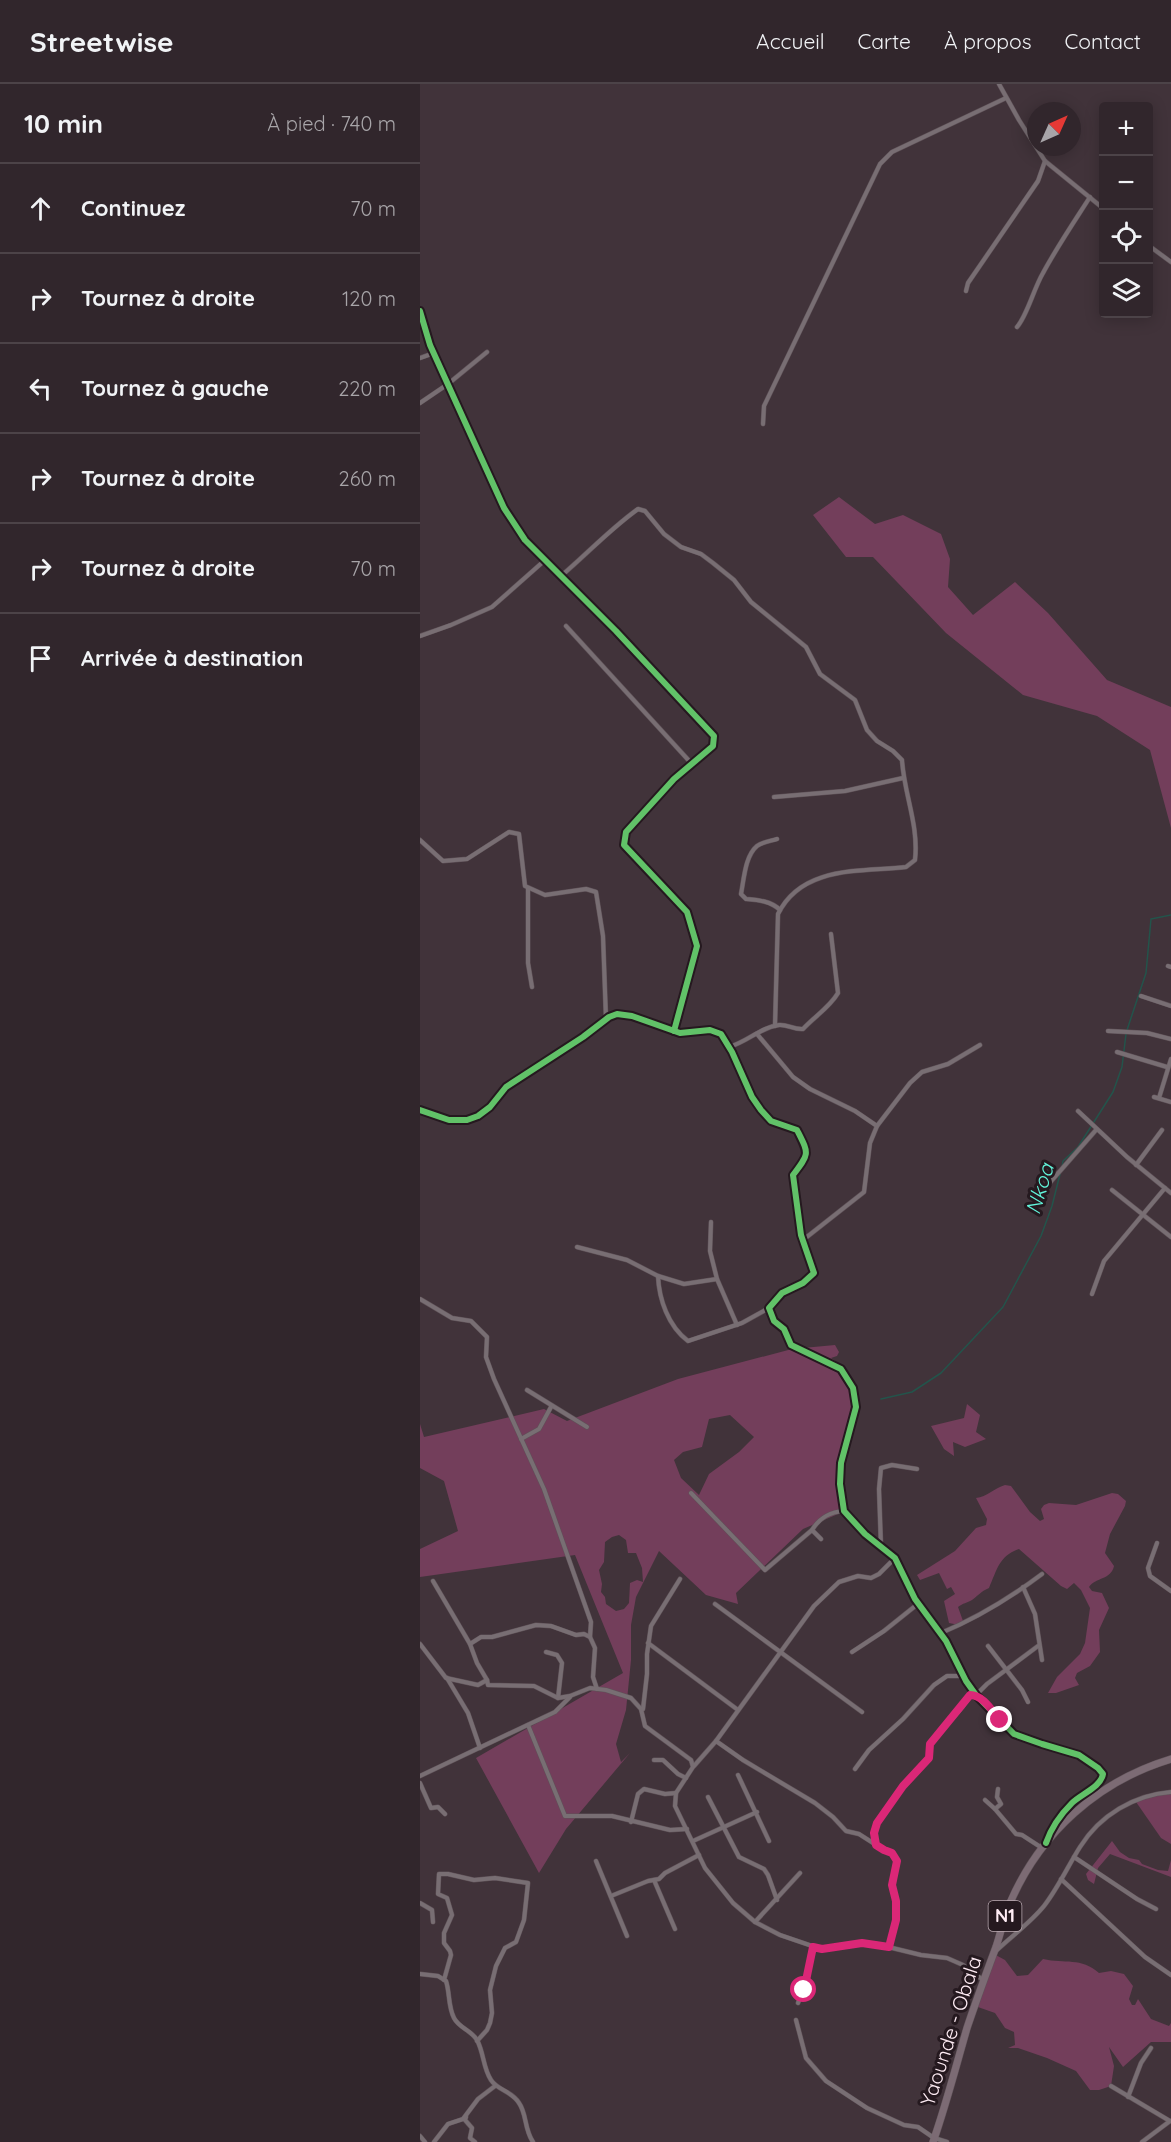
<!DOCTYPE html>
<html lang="fr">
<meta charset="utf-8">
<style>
body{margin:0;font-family:Quicksand,sans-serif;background:#392e34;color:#f1f3f6}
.controls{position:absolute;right:18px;top:18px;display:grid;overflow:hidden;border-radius:6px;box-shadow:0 3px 15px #0003}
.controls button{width:54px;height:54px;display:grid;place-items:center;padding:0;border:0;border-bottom:2px solid #4c4348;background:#31262c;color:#f1f3f6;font:30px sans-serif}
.compass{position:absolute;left:607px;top:18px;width:54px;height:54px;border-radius:50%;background:#31262c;box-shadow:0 3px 15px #0003;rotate:45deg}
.stop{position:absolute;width:18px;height:18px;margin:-14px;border:4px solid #db2777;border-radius:50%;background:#fff}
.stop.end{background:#db2777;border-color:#fff;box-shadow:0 2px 6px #0008}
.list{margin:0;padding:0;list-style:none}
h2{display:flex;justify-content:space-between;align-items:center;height:78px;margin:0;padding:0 24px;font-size:26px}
h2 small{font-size:20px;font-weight:400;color:#a8a5a9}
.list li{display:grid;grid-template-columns:39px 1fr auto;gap:18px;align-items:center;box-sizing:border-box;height:90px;padding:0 24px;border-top:2px solid #4c4348}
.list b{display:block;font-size:22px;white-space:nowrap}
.list em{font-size:20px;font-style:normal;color:#a8a5a9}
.icon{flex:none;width:33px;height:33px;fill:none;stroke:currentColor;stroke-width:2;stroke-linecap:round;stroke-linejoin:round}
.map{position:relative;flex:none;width:751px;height:2058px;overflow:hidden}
header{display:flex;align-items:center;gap:36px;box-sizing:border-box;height:84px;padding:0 30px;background:#31262c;border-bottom:2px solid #4c4348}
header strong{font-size:28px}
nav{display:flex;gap:33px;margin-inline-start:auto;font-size:21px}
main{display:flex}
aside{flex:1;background:#31262c}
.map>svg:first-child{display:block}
.green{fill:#733e5b;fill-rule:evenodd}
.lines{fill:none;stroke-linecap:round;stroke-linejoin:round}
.stream{stroke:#23544b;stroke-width:1.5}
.minor-casing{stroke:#5f5258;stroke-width:5}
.trunk-casing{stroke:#5f5258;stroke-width:8}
.minor{stroke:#786e73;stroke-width:4}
.trunk{stroke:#7c6b74;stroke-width:7}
.cycleway-casing{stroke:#25191f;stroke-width:10}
.cycleway{stroke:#61c268;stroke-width:6}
.route{stroke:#db2777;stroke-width:8}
.labels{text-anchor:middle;stroke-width:6;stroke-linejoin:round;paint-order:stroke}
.shield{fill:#25191f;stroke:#bdadb4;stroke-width:1.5}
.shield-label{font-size:18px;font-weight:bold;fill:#feecf4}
.street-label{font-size:20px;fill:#feecf4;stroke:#25191f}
.water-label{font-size:21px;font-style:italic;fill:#62f4da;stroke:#25191f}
</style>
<header>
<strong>Streetwise</strong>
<nav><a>Accueil</a><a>Carte</a><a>À propos</a><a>Contact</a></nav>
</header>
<main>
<aside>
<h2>10 min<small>À pied · 740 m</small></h2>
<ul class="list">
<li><svg class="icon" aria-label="ahead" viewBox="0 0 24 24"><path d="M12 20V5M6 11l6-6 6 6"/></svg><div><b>Continuez</b></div><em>70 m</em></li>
<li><svg class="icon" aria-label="right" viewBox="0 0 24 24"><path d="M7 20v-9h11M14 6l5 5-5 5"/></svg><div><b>Tournez à droite</b></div><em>120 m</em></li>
<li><svg class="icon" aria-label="left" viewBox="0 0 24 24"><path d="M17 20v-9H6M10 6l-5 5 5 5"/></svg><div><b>Tournez à gauche</b></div><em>220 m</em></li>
<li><svg class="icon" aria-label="right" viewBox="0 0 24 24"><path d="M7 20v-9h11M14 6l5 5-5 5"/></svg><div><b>Tournez à droite</b></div><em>260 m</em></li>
<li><svg class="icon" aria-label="right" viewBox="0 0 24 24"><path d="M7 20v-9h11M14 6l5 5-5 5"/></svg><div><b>Tournez à droite</b></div><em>70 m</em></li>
<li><svg class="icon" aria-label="arrive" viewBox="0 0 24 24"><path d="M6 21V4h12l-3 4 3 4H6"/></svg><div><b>Arrivée à destination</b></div></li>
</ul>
</aside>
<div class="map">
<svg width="751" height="2058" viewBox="0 0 751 2058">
<rect width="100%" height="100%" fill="#41333a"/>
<!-- green -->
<g class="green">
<polygon points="419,413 455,440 483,431 521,450 530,475 528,503 553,531 595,498 628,529 687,596 751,623 751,744 730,666 677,632 603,611 526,549 453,473 426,473 393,431"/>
<path d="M415,1261L419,1268L417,1272L411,1274L424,1283L435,1301L433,1328L428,1335L427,1358L422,1364L418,1400L425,1427L383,1445L316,1509L318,1520L286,1511L239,1467L216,1513L211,1541V1576L206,1626L196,1660L201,1678L210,1669L146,1745L119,1789L56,1674L203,1589L155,1471L0,1493V1465L38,1447L24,1397L0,1384V1340L4,1353L124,1325L147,1337L258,1295L372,1265ZM310,1331L334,1353L319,1368L289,1390L279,1411L261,1394L254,1376L263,1368L282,1363L289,1335ZM199,1451L206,1456L208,1469H216L222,1484L223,1498L217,1496L210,1499L209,1519L204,1525L196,1527L186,1520L185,1513L181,1508L182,1500L179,1486L184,1478L185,1458L192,1453Z"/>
<polygon points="547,1320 560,1331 556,1348 566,1355 545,1363 533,1358 534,1372 524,1365 511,1342 544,1334"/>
<path d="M585,1401L591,1402L610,1428L620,1437L624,1435L621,1425L624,1421L629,1419L656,1421L692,1409L698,1410L706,1417L705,1422L690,1450L685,1469L694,1482C691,1496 676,1493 669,1503L672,1507L682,1509L689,1524L679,1546L680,1568L670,1582L657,1589L655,1594L659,1601L636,1609H628L637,1593L660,1570L665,1559L670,1524L661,1506L654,1499L647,1505L641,1502L599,1465C579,1472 577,1486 569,1504C560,1508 559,1511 552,1516C547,1519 543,1519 538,1523L543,1537L539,1541L529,1539L524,1517L535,1510L531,1503L527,1505L519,1489L500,1496L497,1491L535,1467L556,1444L566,1441L567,1435L556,1414C567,1413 574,1404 585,1401Z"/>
<polygon points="751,1708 751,1760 741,1754 714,1715"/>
<polygon points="692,1757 700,1768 709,1774 719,1776 722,1780 738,1786 748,1787 751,1776 751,1793 690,1770 678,1784 674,1800 668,1796 666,1790"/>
<path d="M572,1869L585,1876L597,1892L608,1891L623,1875C645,1880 661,1873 679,1889L691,1887L704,1890L713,1902L709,1915L712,1921H715L718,1915L731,1935L749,1942L751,1939V1958H731L703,1983L689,1963L694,1982L691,2002L679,2006H670L656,1987L627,1974L598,1964H588L595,1961L594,1948L585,1944L575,1929L555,1922Z"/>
</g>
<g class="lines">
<!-- stream -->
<g class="stream">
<polyline points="707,946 726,889 731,835 751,831"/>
<polyline points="642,1083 643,1077 658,1063 693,1008 702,983 706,950"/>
<polyline points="461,1315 492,1308 521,1289 583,1223 621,1152 632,1122 640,1090"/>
</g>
<!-- minor casing -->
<g class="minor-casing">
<g id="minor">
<polyline points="579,0 599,36 625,77 684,125"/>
<polyline points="728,161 751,178"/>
<polyline points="546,207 548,199 618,97 625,77"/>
<polyline points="0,227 10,261 64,380 84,424 105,456 196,547 294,652 293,662 254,695 206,748 204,761 267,828 277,862 254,947"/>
<path d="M597,243C607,232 614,204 623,189C637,163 654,138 670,113"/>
<polyline points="0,274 14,269"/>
<polyline points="0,319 28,300 67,268"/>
<polyline points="343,340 344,322 460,80 472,68 586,14"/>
<path d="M141,492C167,470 190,445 218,425L225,427L244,450L261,463L281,470L293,479L314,496L331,518L386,563L400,590L435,616L447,646L457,657L473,667L482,676C484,710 499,741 495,776L486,783C442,788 382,781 358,830L355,942"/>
<polyline points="146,542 272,680"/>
<polyline points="0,552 31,541 72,523 124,477"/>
<polyline points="354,713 425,707 483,694"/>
<path d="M357,755C351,757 342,758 337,762C325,772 324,795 321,810L326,815C338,816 351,817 360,826"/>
<polyline points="0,756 23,777 47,775 89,748 99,750 105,802 125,811 166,805 176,808 183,852 186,935"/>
<polyline points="108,804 108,879 112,903"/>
<polyline points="748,882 751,883"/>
<polyline points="721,912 751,922"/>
<polyline points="688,947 727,949 751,955"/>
<polyline points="337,950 373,993 390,1005 435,1027 457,1042"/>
<path d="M309,963C327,958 341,943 359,941C367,940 374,946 383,945C394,933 410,923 418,909L411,850"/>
<polyline points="697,968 747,983"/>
<polyline points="734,1013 751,1018"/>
<polyline points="739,1014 751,975"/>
<path d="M0,1026L29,1036H47L58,1032L70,1023L86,1003L163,953L189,933L197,930L212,932L260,949L290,946L301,950L312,968L332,1013L341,1026L351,1037L377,1046C389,1070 390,1069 373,1091L381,1151L394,1189L383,1199L362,1209L349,1224L354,1237L364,1245L371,1261L421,1285L433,1304L436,1323L421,1379L420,1400L424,1427L445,1450L475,1474L495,1515L526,1557L546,1597L556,1611L594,1650L622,1660L659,1671L678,1684L683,1690C681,1702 664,1708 655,1716C644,1726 632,1741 628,1755"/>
<polyline points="658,1027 707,1073 751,1109"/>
<polyline points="716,1081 742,1046"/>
<polyline points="626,1103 676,1046"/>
<polyline points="692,1106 751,1153"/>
<polyline points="291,1138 290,1167 297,1195 317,1241"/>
<polyline points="383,1156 444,1108 450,1059 457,1042 490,999 502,988 528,980 560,961"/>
<polyline points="157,1163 207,1176 238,1192 264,1200 297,1195"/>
<path d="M238,1192C239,1215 248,1242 268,1257L322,1239L349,1224"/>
<polyline points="672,1210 684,1177 745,1104"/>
<polyline points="0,1215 32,1234 51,1237 67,1253 66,1273 74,1295 124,1405 171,1538 170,1553 175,1564 173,1593 177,1605"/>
<polyline points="107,1306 167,1343"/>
<polyline points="101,1355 119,1345 131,1323"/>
<polyline points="271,1409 345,1486 392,1446"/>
<path d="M401,1455L392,1446C400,1433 410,1428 424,1427"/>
<polyline points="737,1459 728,1484 730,1492 751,1507"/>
<polyline points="461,1462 459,1405 461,1384 472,1381 497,1385"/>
<polyline points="13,1497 50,1560 57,1579 67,1596"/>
<polyline points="603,1503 615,1530 622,1576"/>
<polyline points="295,1520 442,1628"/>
<path d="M521,1549C557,1534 590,1514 622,1490"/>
<polyline points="228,1559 318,1626"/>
<polyline points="0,1560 26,1594 58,1601 67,1596 68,1601 114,1602 138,1614 150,1612 170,1604 186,1606 211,1614 221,1625 225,1642 271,1676 273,1683 256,1709 255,1722 285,1784 313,1819 335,1838 360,1851 401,1865 442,1859 456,1860 501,1871 527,1874 543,1881 563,1896"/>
<polyline points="50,1560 61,1553 72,1553 116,1541 131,1542 156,1551 164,1550 170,1553"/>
<polyline points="568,1562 602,1606 608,1618"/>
<polyline points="126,1568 137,1571 142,1579 138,1614"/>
<polyline points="432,1568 464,1547 499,1519"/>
<polyline points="27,1594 48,1629 60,1664"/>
<polyline points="223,1625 227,1590 227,1570 231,1542 260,1495"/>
<polyline points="108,1641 145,1732 192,1732 250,1746 267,1745"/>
<polyline points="296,1657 323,1676 395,1719 413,1733 426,1747 439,1750 464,1766 472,1769 477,1777 472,1801 476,1817 476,1836 469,1862"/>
<polyline points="234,1676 243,1676 258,1690 266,1694"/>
<polyline points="274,1682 296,1657 394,1522 419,1498 438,1492 451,1494 459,1490 475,1474"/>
<polyline points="435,1685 449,1666 483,1635 514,1601 527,1592 543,1592"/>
<polyline points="318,1691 349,1757"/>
<polyline points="0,1692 135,1628 150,1613"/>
<polyline points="0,1699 11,1724 18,1723 25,1730"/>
<polyline points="578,1705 577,1713 581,1720 575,1725 596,1750 602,1751 622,1764"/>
<polyline points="288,1713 319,1773 344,1785 348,1791 357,1816"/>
<polyline points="565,1716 575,1725"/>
<polyline points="211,1738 218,1710 224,1705 245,1710 256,1709"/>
<polyline points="273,1757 337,1728"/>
<polyline points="456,1761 454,1749 457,1739 483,1702 509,1674 510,1660 543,1622 550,1611 556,1611 567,1600 618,1562"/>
<polyline points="654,1773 717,1815 736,1825"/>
<polyline points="176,1777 207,1852"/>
<polyline points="641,1795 725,1873 751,1891"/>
<polyline points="234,1796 255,1845"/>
<polyline points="191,1812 228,1797 239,1795 245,1789 279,1771"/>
<polyline points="0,1819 12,1826 13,1838"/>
<polyline points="335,1838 380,1789"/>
<path d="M577,1866C592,1852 611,1838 624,1822C638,1804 648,1782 660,1763C680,1731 714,1711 751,1708"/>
<path d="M0,1890L18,1892L26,1897C30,1909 28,1923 34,1934C39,1944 51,1946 57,1956C64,1969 63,1984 71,1996C77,2006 92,2007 99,2019C107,2030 104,2045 113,2058"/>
<polyline points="24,1896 31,1871 30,1867 24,1859 24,1849 32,1831 27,1814 18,1810 19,1790 28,1790 54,1796 75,1794 108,1799 104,1836 96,1858 85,1864 76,1882 70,1906 72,1929 70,1939 67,1946 57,1957"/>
<polyline points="378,1919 383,1906 393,1863"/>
<polyline points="376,1936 386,1974 406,1997 447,2024 484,2041 498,2043 514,2054 527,2058"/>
<polyline points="691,2002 750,2037"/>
<polyline points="708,2013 721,1979 731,1964"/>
<polyline points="46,2033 45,2036 52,2044 50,2054 55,2058"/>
<polyline points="0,2052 5,2058"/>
<polyline points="14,2058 28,2040 43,2035 58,2015 75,2002"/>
<polyline points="722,2058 750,2037"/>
</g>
</g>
<!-- trunk casing -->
<g class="trunk-casing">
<path id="trunk" d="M513,2058C526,2021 536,1982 547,1944C556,1917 566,1890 576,1863C581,1848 584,1833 590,1819C620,1749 678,1697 751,1675"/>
</g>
<!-- minor -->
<use href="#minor" class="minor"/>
<!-- trunk -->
<use href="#trunk" class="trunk"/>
<!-- cycleway casing -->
<g class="cycleway-casing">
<g id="cycleway">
<polyline points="0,227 10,261 64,380 84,424 105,456 196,547 294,652 293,662 254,695 206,748 204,761 267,828 277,862 254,947"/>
<path d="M0,1026L29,1036H47L58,1032L70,1023L86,1003L163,953L189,933L197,930L212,932L260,949L290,946L301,950L312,968L332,1013L341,1026L351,1037L377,1046C389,1070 390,1069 373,1091L381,1151L394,1189L383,1199L362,1209L349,1224L354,1237L364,1245L371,1261L421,1285L433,1304L436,1323L421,1379L420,1400L424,1427L445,1450L475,1474L495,1515L526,1557L546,1597L556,1611L594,1650L622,1660L659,1671L678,1684L683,1690C681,1703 661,1710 652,1719C641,1730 631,1744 626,1759"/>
</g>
</g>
<!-- cycleway -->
<use href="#cycleway" class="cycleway"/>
</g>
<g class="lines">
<!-- route -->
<path class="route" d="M384,1906L393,1863L402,1865L442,1859L469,1863L476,1836V1817L472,1801L477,1777L472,1769L464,1766L456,1761L454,1749L457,1739L483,1702L509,1674L510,1660L550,1611C563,1611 572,1627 580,1636"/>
</g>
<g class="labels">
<!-- shield labels -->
<rect class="shield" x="568.5" y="1817" width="33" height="30" rx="4.5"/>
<g class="shield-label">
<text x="585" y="1838">N1</text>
</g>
<!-- street labels -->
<g class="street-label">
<text transform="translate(531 1947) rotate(-72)" y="7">Yaounde - Obala</text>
</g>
<!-- water labels -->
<g class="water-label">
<text transform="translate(620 1105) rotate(-73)" y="7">Nkoa</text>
</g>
</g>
</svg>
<div class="controls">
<button>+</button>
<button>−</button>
<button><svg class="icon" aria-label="locate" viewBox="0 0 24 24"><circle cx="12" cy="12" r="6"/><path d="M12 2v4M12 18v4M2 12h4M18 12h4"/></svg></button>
<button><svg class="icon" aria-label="layers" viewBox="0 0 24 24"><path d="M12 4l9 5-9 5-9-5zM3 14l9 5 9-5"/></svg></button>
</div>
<svg class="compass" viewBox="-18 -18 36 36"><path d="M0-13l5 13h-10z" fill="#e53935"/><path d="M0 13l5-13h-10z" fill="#a8a5a9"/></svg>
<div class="stop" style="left:384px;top:1906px"></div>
<div class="stop end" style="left:580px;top:1636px"></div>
</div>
</main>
